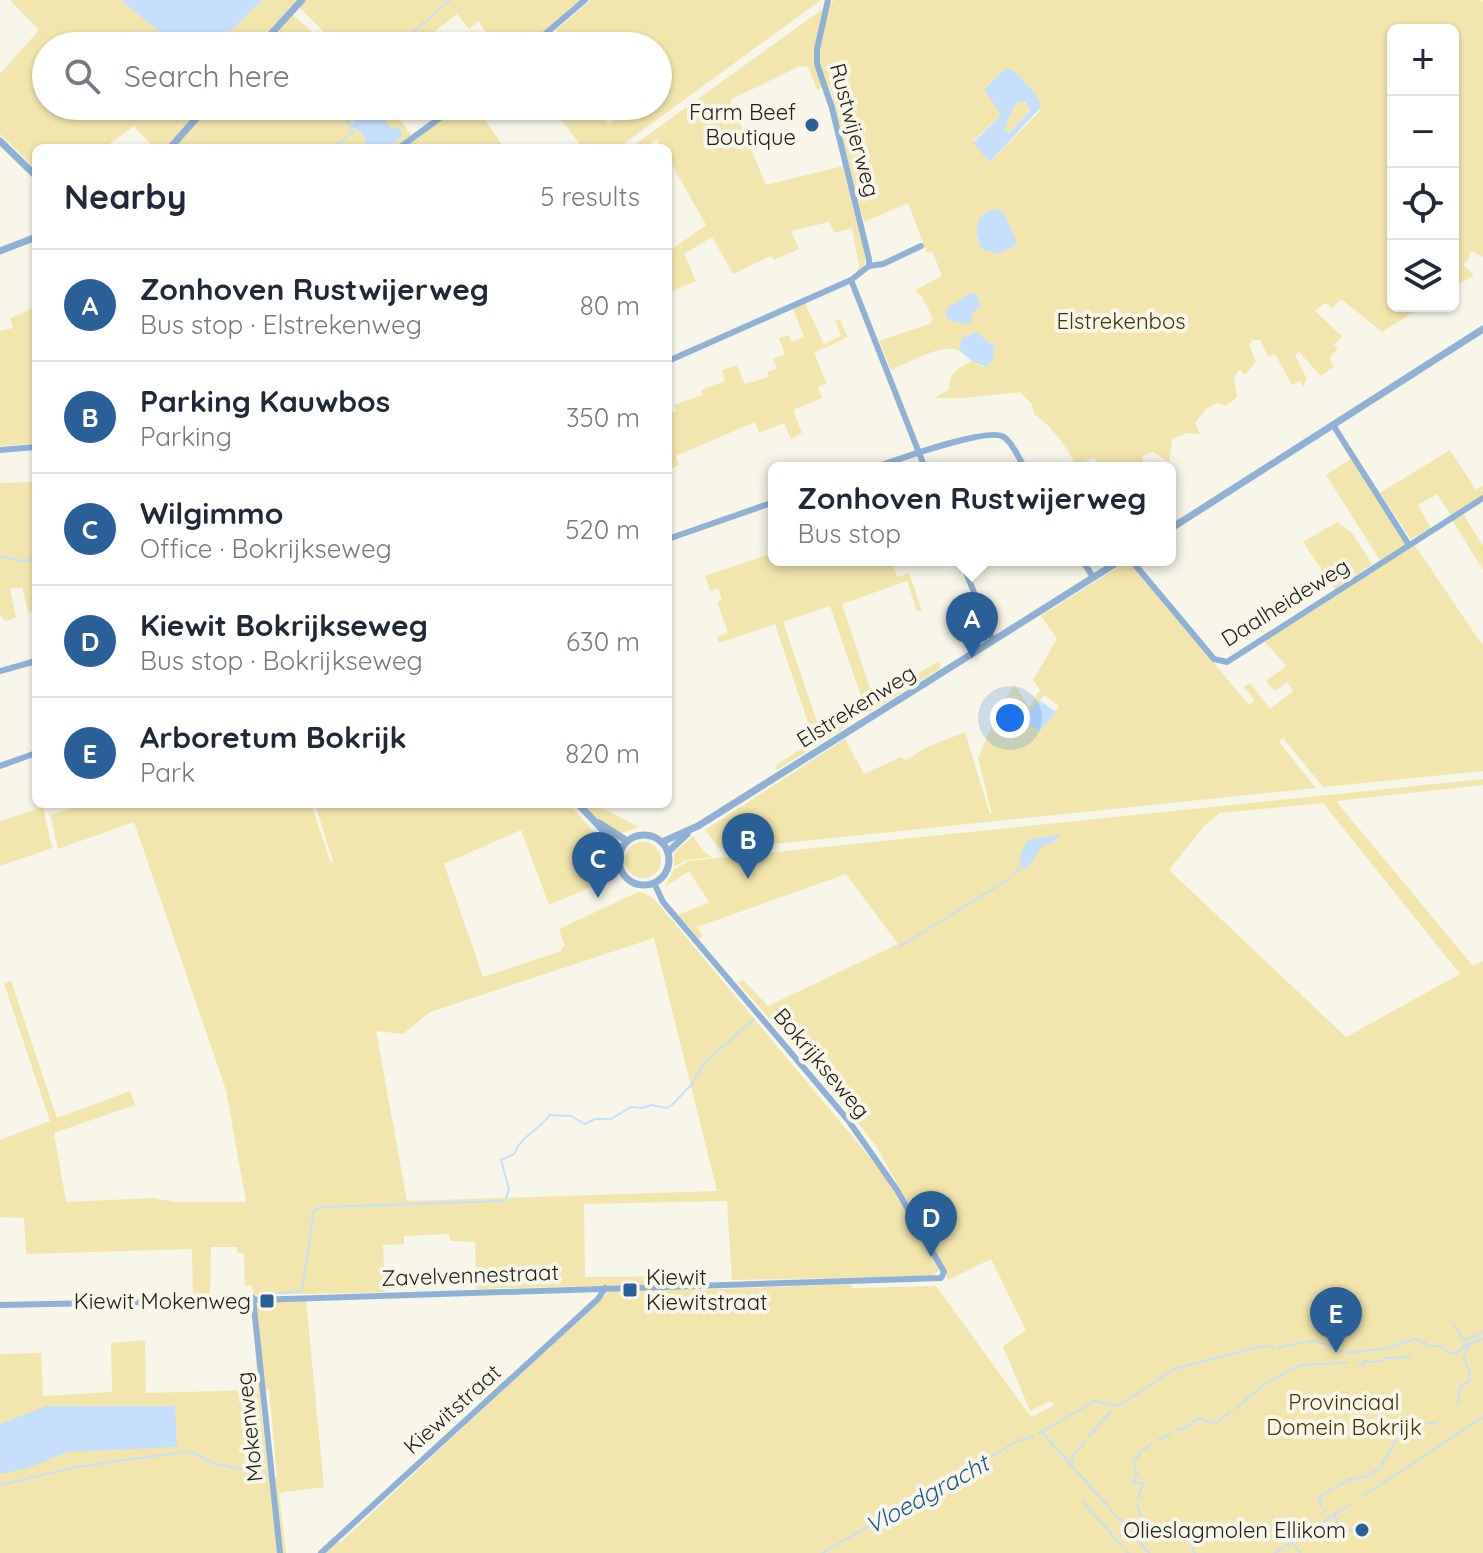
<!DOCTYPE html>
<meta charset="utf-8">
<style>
body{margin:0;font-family:Quicksand,sans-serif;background:#f6f6f7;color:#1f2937}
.controls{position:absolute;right:24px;top:24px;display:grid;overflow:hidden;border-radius:12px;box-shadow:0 2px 6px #0004}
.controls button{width:72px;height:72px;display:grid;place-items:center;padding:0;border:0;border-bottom:2px solid #e0e1e3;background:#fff;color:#1f2937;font:40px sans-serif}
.you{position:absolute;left:1010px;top:718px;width:28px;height:28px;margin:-20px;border:6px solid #fff;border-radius:50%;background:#1a73e8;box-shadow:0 0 0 12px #1a73e833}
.badge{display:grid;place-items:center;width:52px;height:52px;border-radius:50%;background:#296098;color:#fff;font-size:26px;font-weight:700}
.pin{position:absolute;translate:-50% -66px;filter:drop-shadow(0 2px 4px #0008)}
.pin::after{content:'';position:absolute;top:42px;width:28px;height:24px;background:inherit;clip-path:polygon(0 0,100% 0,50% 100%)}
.popup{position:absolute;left:768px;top:462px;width:408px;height:104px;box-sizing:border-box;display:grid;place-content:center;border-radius:12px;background:#fff;filter:drop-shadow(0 2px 6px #0005);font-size:26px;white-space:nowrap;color:#747a83}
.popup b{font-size:30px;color:#1f2937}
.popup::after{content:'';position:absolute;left:50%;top:100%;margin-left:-16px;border:16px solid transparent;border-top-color:#fff}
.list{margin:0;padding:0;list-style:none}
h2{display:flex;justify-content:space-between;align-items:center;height:104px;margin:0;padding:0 32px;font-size:34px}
h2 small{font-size:26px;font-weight:400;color:#747a83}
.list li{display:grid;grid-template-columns:52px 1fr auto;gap:24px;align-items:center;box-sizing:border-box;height:112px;padding:0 32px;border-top:2px solid #e0e1e3}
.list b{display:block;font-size:30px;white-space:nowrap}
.list p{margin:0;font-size:26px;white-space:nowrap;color:#747a83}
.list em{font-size:26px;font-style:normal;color:#747a83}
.icon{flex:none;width:44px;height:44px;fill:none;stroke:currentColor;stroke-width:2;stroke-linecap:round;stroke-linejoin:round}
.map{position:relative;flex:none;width:1483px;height:1553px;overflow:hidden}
.search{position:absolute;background:#fff;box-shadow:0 2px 6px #0004;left:32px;top:32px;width:640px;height:88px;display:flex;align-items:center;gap:20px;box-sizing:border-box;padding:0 28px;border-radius:44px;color:#747a83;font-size:30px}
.panel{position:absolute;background:#fff;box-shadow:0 2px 6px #0004;left:32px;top:144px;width:640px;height:664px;border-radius:12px}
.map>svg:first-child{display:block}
.green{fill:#f2e6ac;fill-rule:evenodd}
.water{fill:#c5dffd;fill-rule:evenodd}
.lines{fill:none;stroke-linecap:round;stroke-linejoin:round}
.stream{stroke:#c5dffd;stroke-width:2}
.minor{stroke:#90b1d6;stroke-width:6}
.tertiary{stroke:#90b1d6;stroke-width:7}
.poi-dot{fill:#296098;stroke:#f8f6e8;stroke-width:3}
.labels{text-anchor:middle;stroke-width:8;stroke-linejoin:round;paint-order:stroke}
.poi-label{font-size:22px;fill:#1f1e19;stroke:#f8f6e8;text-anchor:end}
.street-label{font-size:22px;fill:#1f1e19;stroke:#f8f6e8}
.park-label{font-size:22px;fill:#403601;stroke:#f8f6e8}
.water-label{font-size:24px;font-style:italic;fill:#1c5792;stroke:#f8f6e8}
</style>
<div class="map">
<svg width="1483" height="1553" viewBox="0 0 1483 1553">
<rect width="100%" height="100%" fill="#f8f6e8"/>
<!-- green -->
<g class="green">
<polygon points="10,0 121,0 157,30 184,46 46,46 46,106 203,106 166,148 154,148 134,126 104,148 36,148 36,169 0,134 0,74 39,30"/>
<polygon points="262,0 299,0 256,46 186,46 233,29"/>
<polygon points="306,0 582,0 527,46 496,46 478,21 469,29 457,14 435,31 446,46 338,46 300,8"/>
<polygon points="591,0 821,0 618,148 583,148 554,111 559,106 594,106 609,124 618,116 611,106 658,106 658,46 568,46 556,30"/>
<path d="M834,0H1480L1483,2V257L1472,251L1469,254L1470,258L1463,265L1474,275L1453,288V30H1393V306H1417L1419,309L1382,332L1341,299L1332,308L1325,303L1315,311L1342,336L1334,345L1338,349L1329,358L1334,367L1321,376L1299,352L1295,355L1307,379L1303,387L1300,381L1292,385L1275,354L1269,357L1260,340H1253L1249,345L1256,362L1245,375L1239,370L1234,377L1237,397L1226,406L1218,403L1206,409L1195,423L1200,434L1187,433L1172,439L1169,462L1153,452L1143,456L1142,468H1100L1094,457L1085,462L1086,468H1077C1068,448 1052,426 1034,414L1032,404L1020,392L964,398H935L949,389C949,373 958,368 972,361L983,367L995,347L976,332L962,338L959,350C939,344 911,362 891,370L879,341L929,324L933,319L922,297L915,290L942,276L932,251L927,253L908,203L864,222L829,85L817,90L808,67L800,66L730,100L766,185L843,166L866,259L863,268L856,273L859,266L852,228L835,233L829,222L791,231L799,249L774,260L771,256L733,274L712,237L684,254L696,281L668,293V252L706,225L668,158V148H662L657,139L644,148H630L821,10L822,12ZM1005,69L1040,111L990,162L974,140L1001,115L984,89ZM992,209L1003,211L1015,246L978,241C975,225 979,219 992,209Z"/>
<polygon points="293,15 321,40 318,46 263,46"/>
<path d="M1020,101L1024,102L1030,110L1009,133L1005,130C1006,122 1013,105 1020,101Z"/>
<polygon points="210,106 342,106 347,113 356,106 371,106 354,118 352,123 362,133 368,148 174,148"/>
<polygon points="373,106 390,106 411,135 395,148 387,148 402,137 391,129"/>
<polygon points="460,106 476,106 504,148 412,148 410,144"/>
<polygon points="805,303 824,344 841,336 835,321 840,320 848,337 814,353 827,384 818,387 822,398 793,410 802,433 791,439 784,423 759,433 755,422 676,456 679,465 668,470 668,414 676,411 674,405 702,395 701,390 725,381 722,370 737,365 745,384 769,377 767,372 777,368 773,359 785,354 779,338 788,335 792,342 804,337 793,309"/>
<polygon points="36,307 36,443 0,446 0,331 13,328 10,318"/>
<polygon points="1450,450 1476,490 1483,486 1483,495 1451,515 1437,494 1418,505 1431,528 1411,539 1380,493"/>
<polygon points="1352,458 1404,542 1404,545 1380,560 1326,475"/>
<polygon points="36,476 36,611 28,612 22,587 10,589 16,618 5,621 0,614 0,483 32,482 32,477"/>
<polygon points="1463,514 1483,546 1483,570 1453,521"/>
<polygon points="1337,522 1352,533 1372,564 1335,589 1303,542"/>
<path d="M1414,544L1483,646V771L1323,787L1283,738L1279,742L1316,788L725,849L718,847L705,830L845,739L864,774L901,757L906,760L925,748L965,732L990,814H992L978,758L1001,704L1015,685L1029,707L1040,690L1033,680L1057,639L1041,616L1128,561L1249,705L1255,701L1244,687L1250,683L1270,709L1293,691L1287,682L1275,691L1266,681L1286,666L1264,641ZM1044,695L1059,706L1041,729L1027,716Z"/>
<polygon points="774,553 774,560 783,561 891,560 897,577 909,573 922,611 917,611 907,581 842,604 874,700 939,661 941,668 867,714 830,606 783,622 821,733 843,721 846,727 777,770 775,766 814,740 775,624 719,643 717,637 728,632 717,602 722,600 718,588 710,591 705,576"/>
<path d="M1483,779V785L1336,801L1473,966L1483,961V1553H323L337,1541L340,1543L609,1291L664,1289V1284L476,1289L475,1242L450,1241L449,1234L404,1236V1244L383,1245L385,1292L253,1295L252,1285L245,1286L244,1253H237V1247H211L210,1296L193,1297L192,1249L26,1254L24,1218L0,1217V1140L50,1121L4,983L11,981L57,1118L130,1091L135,1105L54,1133L66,1202L153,1198L175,1202H246L226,1090L134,822L58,849L50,815L85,804H311L331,863L333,862L315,804H570L611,853L615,877L549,905L521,830L444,864L483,977L561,951V948L565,946L559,929L638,892L647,894L655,900L887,1178L938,1268V1272L931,1276L732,1280L727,1201L584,1204L585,1277L697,1276L698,1290L851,1284L852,1288L936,1286L1031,1417L1054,1405L1051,1401L1030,1411L1003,1346L1026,1330L991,1259L948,1280L944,1266L876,1146L826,1083L738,983L743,980L768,1006L898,944L846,874L697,927L703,936L699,939L678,915L709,902L689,871L665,887L674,869L689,861ZM1323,803L1460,974L1346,1037L1169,870L1205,825L1220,813ZM654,938L717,1191L407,1201L376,1031L403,1034L430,1012Z"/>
<polygon points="582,804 594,804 639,827 620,834 594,816"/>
<polygon points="43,807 52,848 0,866 0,821"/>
<polygon points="693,836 703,851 712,857 687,860 673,867 675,852"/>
<circle cx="643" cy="860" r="18"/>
<path d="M306,1300L324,1487L279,1493L286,1553H0V1354L41,1353L43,1396L112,1392L111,1343L145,1340L146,1393L258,1390L252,1301ZM269,1389L277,1477L269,1478L259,1390Z"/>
</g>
<!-- water -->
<g class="water">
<polygon points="121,0 262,0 233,29 184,46 157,30"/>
<path d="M1005,69H1012C1022,80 1038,92 1041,107L990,162L973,143L1001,115L984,89ZM1020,101L1025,102L1030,111L1009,133L1005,130C1006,123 1013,105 1020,101Z"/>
<polygon points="373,106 391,128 400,127 402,137 387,148 368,148 362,133 352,127 354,118"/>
<path d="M992,209L1003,211L1017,242L1015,246L997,254L982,249C974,234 974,216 992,209Z"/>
<polygon points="971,292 975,293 981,305 972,314 972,322 965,324 949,320 945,314 949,307"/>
<polygon points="976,332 995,347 993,360 986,367 972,361 959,350 962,338"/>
<polygon points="1039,700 1056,712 1040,731 1025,720 1029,712"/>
<polygon points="1061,834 1051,844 1043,845 1027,868 1020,867 1021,853 1028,840"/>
<polygon points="46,1406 175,1406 177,1447 68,1452 28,1468 0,1474 0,1424"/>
</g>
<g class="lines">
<!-- stream -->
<g class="stream">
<polyline points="397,46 450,0"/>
<polyline points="333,148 353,132 347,120 365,106"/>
<polyline points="0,556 22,561 36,559"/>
<polyline points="1013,875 1021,866"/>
<polyline points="899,947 1009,879"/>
<path d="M277,1293L302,1291L314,1210L322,1207L505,1201L509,1189L501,1160L514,1154C521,1136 538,1131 550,1115L571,1116L585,1124L595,1119H611L631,1107L642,1108L651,1105L667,1108L672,1105L692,1084L703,1064L754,1019"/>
<polyline points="1454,1324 1464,1341 1483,1332"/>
<path d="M1278,1348C1305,1342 1316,1335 1342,1352"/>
<polyline points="1347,1353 1387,1348 1416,1339 1430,1346 1441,1346 1447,1352 1456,1354 1464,1346 1483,1339"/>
<polyline points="1359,1362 1363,1366 1365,1360 1368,1362 1383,1361 1385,1358 1410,1357"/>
<polyline points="1458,1403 1461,1385 1470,1381 1469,1371 1464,1358 1469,1344"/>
<polyline points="1235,1409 1266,1383 1300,1365 1347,1363"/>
<polyline points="1176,1430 1187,1427 1197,1419 1204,1419 1208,1423 1217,1422 1230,1412"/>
<polyline points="1042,1432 1149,1553"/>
<polyline points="1039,1433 1095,1401 1118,1406 1174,1369 1262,1346 1274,1347"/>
<polyline points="1089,1436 1111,1411"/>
<polyline points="1158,1440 1170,1434"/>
<polyline points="1072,1463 1073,1455 1085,1442"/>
<polyline points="0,1485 76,1467 183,1452 194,1453 213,1463 270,1476"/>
<polyline points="1336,1487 1348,1480 1367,1476 1380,1468 1403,1428 1408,1425 1436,1423"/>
<polyline points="1363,1496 1483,1417"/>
<polyline points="1138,1499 1143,1483 1132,1482 1137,1473 1133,1462 1142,1451 1152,1444"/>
<polyline points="1082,1501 1123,1547"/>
<polyline points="1137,1505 1142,1519 1148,1520 1153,1527 1158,1524 1159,1530 1162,1533 1169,1529 1176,1534"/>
<polyline points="1321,1506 1319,1498 1333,1488"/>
<polyline points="1323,1508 1325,1510"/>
<polyline points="1334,1514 1338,1525 1365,1537"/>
<polyline points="1183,1537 1189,1540 1195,1553"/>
<polyline points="1292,1542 1300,1553"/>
<polyline points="1127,1552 1128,1553"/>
<polyline points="822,1553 1018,1441 1033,1437"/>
<polyline points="1275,1553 1349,1505"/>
</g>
<!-- minor -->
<g class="minor">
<polyline points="828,0 817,49 817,64 832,108 869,259 869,266"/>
<polyline points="531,46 585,0"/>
<polyline points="399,148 456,106"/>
<polyline points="851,280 925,468"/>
<polyline points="668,361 851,280 869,266 883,264 921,246"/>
<polyline points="1333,425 1409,545"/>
<polyline points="0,450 36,447"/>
<path d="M873,468C894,461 989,426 1004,437C1013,443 1019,459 1025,468"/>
<polyline points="668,539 774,502"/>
<polyline points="961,560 993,640"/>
<polyline points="1082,560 1093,577"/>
<polyline points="1131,560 1214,659 1227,662 1483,498"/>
<polyline points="0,671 36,661"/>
<polyline points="0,766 36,753"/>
<polyline points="253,1298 280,1553"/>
<polyline points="0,1305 287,1299 941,1278 944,1272 897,1190 848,1120 663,902 654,883"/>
<polyline points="321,1553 598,1299 605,1288"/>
</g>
<!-- tertiary -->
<g class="tertiary">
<polyline points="260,46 302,0"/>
<polyline points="0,141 36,176"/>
<polyline points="170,148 207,106"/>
<polyline points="0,251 36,237"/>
<polyline points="1170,529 1483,329"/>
<polyline points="578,804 621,849"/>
<polyline points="599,823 627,841"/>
<circle cx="644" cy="860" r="25"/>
<polyline points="662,842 698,826 1121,560"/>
<polyline points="668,852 687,834"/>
</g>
</g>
<!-- markers -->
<g class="poi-dot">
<circle cx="812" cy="125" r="8"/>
<rect x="622" y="1282" width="16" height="16" rx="4"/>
<rect x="259" y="1293" width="16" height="16" rx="4"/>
<circle cx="1362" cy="1530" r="8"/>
</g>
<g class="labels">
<!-- poi labels -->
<g class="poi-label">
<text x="796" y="120">Farm Beef<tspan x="796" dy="25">Boutique</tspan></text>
<text x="646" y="1285" text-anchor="start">Kiewit<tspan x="646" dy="25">Kiewitstraat</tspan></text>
<text x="251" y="1309">Kiewit Mokenweg</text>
<text x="1346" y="1538">Olieslagmolen Ellikom</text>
</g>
<!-- street labels -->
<g class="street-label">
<text transform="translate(855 130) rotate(75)" y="8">Rustwijerweg</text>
<text transform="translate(1285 602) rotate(-32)" y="8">Daalheideweg</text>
<text transform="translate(856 706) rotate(-32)" y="8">Elstrekenweg</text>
<text transform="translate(822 1063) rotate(50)" y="8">Bokrijkseweg</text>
<text transform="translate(470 1275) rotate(-2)" y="8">Zavelvennestraat</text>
<text transform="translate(452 1409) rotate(-42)" y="8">Kiewitstraat</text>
<text transform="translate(249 1427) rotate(-96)" y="8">Mokenweg</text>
</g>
<!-- park labels -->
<g class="park-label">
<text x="1121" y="329">Elstrekenbos</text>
<text x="1344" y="1410">Provinciaal<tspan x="1344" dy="25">Domein Bokrijk</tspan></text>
</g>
<!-- water labels -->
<g class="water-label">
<text transform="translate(927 1495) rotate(-29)" y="8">Vloedgracht</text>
</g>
</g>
</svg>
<div class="controls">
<button>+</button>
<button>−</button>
<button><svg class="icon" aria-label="locate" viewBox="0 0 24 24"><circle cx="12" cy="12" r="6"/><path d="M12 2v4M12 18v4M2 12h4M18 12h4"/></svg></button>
<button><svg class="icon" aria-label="layers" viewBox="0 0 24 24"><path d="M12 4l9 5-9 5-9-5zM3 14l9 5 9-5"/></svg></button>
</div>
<div class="you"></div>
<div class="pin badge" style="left:972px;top:658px">A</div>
<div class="popup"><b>Zonhoven Rustwijerweg</b>Bus stop</div>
<div class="pin badge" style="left:748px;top:879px">B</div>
<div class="pin badge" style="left:598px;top:898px">C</div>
<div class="pin badge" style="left:931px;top:1257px">D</div>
<div class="pin badge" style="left:1336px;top:1353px">E</div>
<div class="search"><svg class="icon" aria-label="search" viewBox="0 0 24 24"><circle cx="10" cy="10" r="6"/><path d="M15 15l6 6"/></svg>Search here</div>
<section class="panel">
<h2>Nearby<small>5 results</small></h2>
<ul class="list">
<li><span class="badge">A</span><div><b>Zonhoven Rustwijerweg</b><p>Bus stop · Elstrekenweg</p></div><em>80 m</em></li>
<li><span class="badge">B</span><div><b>Parking Kauwbos</b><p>Parking</p></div><em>350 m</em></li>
<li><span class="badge">C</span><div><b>Wilgimmo</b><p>Office · Bokrijkseweg</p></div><em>520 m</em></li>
<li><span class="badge">D</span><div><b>Kiewit Bokrijkseweg</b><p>Bus stop · Bokrijkseweg</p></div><em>630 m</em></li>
<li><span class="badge">E</span><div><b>Arboretum Bokrijk</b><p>Park</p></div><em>820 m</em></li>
</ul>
</section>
</div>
